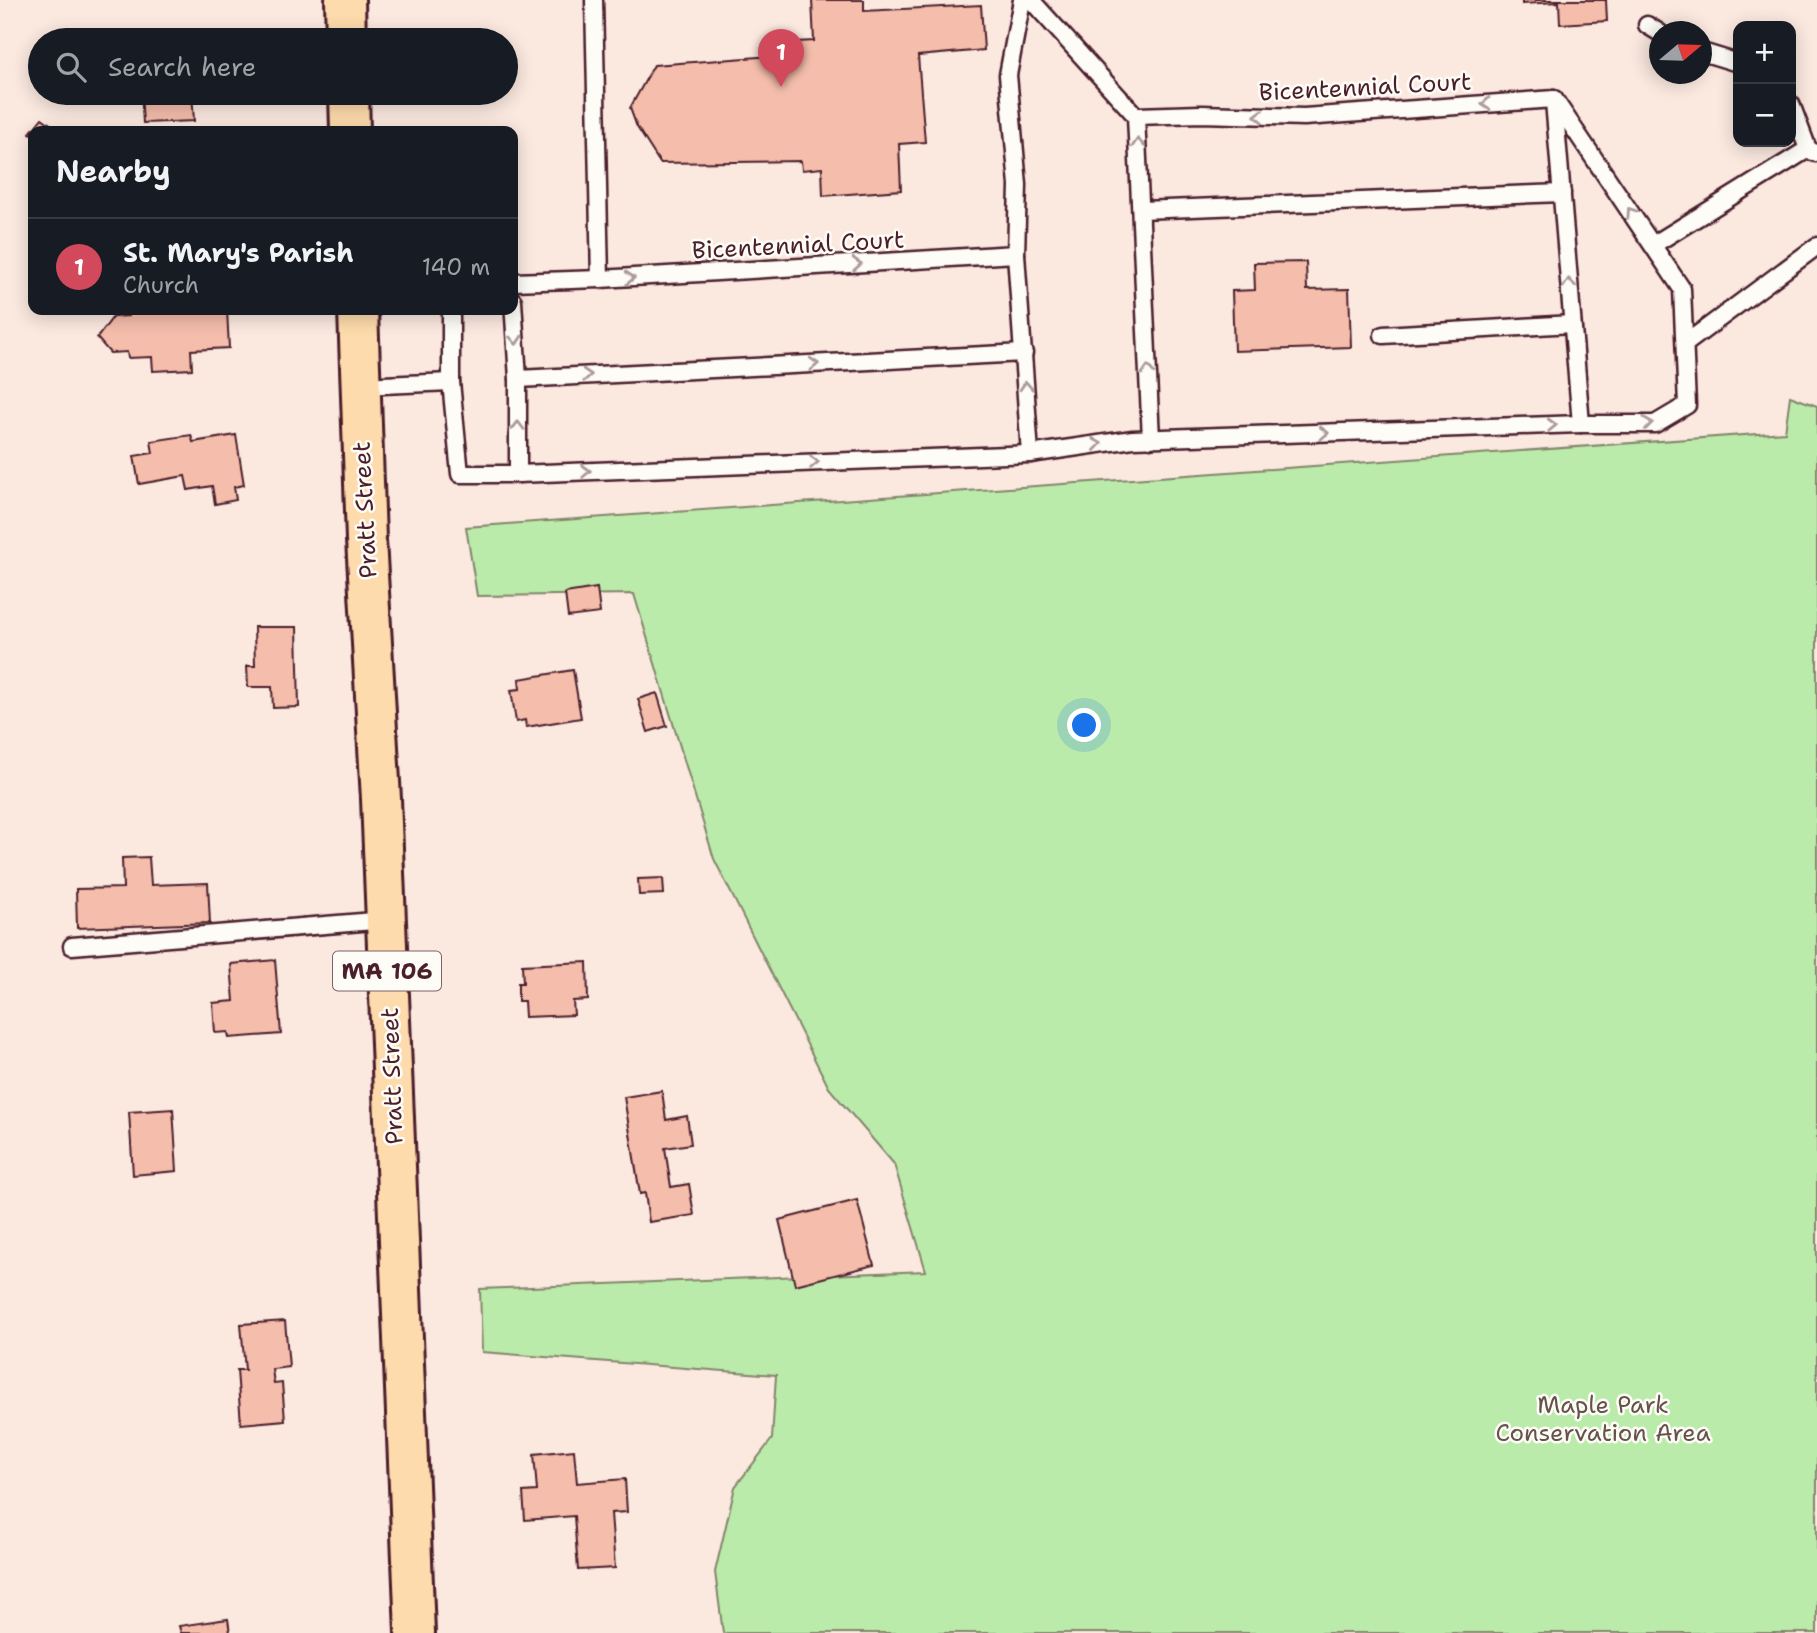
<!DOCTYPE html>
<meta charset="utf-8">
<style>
body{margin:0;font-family:"Shantell Sans",sans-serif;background:#242831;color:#f1f3f6}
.controls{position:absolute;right:21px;top:21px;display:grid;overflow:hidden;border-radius:14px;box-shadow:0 4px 18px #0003}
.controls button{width:63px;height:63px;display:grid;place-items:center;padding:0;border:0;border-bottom:2px solid #363941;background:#171b24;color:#f1f3f6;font:35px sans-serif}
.compass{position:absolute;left:1649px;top:21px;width:63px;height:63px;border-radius:50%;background:#171b24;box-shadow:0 4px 18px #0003;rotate:71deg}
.you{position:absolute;left:1085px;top:726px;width:24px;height:24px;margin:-18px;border:5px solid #fff;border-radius:50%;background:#1a73e8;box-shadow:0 0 0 10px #1a73e833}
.badge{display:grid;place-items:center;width:46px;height:46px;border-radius:50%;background:#d1495b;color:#fff;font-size:23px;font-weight:700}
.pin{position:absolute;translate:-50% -58px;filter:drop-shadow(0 2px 4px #0008)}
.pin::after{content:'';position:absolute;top:37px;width:24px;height:21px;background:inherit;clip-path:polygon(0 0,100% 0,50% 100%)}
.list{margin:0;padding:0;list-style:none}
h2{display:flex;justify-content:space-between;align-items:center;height:91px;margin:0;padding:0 28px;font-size:30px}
h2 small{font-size:23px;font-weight:400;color:#9ea1a6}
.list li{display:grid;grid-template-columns:46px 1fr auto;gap:21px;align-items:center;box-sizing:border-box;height:98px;padding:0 28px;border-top:2px solid #363941}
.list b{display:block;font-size:26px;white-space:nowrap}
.list p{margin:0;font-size:23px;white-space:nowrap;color:#9ea1a6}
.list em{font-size:23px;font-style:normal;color:#9ea1a6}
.icon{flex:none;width:38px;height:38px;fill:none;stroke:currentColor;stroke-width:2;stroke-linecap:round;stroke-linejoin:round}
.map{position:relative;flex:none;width:1817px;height:1633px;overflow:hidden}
.search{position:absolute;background:#171b24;box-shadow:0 4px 18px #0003;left:28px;top:28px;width:490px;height:77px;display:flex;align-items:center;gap:18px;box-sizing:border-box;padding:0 24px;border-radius:38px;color:#9ea1a6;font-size:26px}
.panel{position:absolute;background:#171b24;box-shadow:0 4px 18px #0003;left:28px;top:126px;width:490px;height:189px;border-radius:14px}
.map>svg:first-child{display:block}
.green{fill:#bbebab;stroke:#82856b;stroke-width:2}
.building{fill:#f5bdab;stroke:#4a1f2b;stroke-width:2}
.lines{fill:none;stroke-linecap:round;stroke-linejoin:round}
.service-casing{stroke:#4a1f2b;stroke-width:21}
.primary-casing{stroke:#4a1f2b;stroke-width:44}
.service{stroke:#fdfcf7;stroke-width:16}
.primary{stroke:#fedbac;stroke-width:38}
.oneway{stroke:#ac999b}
.labels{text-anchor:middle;stroke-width:5;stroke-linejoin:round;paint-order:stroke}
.shield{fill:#fdfcf7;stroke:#806168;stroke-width:2}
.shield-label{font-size:23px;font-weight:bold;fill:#4a1f2b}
.street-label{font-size:24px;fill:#4a1f2b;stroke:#fdfcf7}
.park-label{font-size:24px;fill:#66524b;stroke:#fdfcf7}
</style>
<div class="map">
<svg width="1817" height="1633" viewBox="0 0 1817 1633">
<rect width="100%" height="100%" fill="#fbe9e0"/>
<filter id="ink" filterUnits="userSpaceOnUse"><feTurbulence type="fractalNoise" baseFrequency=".0143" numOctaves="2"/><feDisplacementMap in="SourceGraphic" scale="14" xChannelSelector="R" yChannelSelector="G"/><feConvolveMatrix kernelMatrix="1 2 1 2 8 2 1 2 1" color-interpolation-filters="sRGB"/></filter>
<g filter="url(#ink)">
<!-- green -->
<polygon class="green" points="1790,396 1817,406 1817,1633 723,1633 715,1572 735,1487 772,1439 776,1375 482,1352 480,1289 926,1271 894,1164 829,1088 714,859 634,594 477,596 466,527 1785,432"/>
<!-- building -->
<g class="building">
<polygon points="812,0 864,0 864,11 981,5 984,50 918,56 925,142 899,144 901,190 823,196 822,168 802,170 801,161 660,163 637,127 630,108 654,65 797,54 796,42 814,41"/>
<polygon points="1522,0 1606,0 1607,21 1560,24 1559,2 1522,4"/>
<polygon points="141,93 192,93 194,121 143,123"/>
<polygon points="42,118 60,131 33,131 33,135 30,133"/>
<polygon points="1306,262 1307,290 1349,289 1351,347 1234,351 1232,291 1255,290 1254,263"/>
<polygon points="128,310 227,310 229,348 191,350 192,369 153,371 152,357 128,358 127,352 110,353 97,338 113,317 128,316"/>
<polygon points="191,435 193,442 236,435 244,485 234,487 236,500 215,504 212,486 188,490 185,476 139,484 134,456 153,453 151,441"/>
<polygon points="597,588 600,613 568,617 565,593"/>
<polygon points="254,627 297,627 299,707 273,708 272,687 248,687 247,666 255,666"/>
<polygon points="573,670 581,718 526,727 525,720 516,722 511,690 520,689 519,679"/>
<polygon points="657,693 667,726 648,732 638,699"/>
<polygon points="149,857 151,885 208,883 210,923 77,928 76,889 123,888 122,858"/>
<polygon points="663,878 664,894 639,895 638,879"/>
<polygon points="275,960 281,1034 229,1038 228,1032 215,1033 213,1003 234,1001 231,964"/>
<polygon points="587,962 588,1000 573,1001 574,1015 525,1017 524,1001 518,1001 518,983 523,983 522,965"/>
<polygon points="662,1091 666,1120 687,1116 691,1144 665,1148 671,1187 689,1184 694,1215 649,1222 645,1193 640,1194 624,1097"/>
<polygon points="173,1109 177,1171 133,1175 129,1112"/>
<polygon points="857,1200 874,1265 795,1285 779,1220"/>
<polygon points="285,1321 289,1367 272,1369 274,1384 282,1383 285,1420 241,1424 237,1370 245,1370 241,1324"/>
<polygon points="574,1450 577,1483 625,1479 627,1512 611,1513 615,1568 578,1570 574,1516 525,1520 523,1492 537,1491 534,1454"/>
<polygon points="228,1619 230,1633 181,1633 179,1626"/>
</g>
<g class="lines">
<!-- service casing -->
<g class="service-casing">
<g id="service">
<polyline points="594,0 600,279"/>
<polyline points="1031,0 1136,116 1151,439"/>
<polyline points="1647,25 1660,33"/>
<polyline points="1702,52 1738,63"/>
<polyline points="1554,101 1581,424"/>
<polyline points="1791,104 1808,149 1815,153"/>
<polyline points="1136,116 1201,114 1304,117 1554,99"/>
<polyline points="1141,210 1562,193"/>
<polyline points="1653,245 1808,149"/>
<polyline points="1016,254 1030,454"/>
<polyline points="513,282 600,279 1016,254 1018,185 1008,75 1022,0"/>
<polyline points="513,301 518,379 518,474"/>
<polyline points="451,310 451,382 460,474 518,474 1030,454 1133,439 1581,424 1655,424 1687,405 1682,289 1554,99"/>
<polyline points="1383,335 1572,324"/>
<polyline points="1685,344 1817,246"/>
<polyline points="518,379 1024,353"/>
<polyline points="360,386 451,382"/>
<polyline points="72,946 386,920"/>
</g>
</g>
<!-- primary casing -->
<g class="primary-casing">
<g id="primary">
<polyline points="345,0 346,40"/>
<polyline points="349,93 350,131"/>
<polyline points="358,310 366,540 381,799 415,1633"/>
</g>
</g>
<!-- service -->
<use href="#service" class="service"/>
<!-- primary -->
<use href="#primary" class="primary"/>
</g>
<!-- one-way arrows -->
<defs><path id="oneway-chevron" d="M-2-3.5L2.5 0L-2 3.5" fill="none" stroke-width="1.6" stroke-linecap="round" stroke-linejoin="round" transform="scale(1.75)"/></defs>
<g class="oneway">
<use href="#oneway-chevron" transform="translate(1486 104) rotate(176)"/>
<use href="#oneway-chevron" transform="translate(1259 116) rotate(-178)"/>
<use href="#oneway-chevron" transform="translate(1138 143) rotate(-93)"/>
<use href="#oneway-chevron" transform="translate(1631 212) rotate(-124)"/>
<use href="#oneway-chevron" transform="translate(857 264) rotate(-3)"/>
<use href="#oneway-chevron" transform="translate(630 278) rotate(-3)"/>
<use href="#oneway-chevron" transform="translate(1569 283) rotate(-95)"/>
<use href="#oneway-chevron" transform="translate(516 340) rotate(86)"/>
<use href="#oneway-chevron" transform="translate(814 364) rotate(-3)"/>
<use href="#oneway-chevron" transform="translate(1148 370) rotate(-93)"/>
<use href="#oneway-chevron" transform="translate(587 375) rotate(-3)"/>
<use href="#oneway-chevron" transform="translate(1026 386) rotate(-93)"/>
<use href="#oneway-chevron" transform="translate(1648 423) rotate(-7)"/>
<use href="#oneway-chevron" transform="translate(1552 425) rotate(-2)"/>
<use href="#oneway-chevron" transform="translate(518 426) rotate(-90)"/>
<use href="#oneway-chevron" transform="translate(1324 433) rotate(-2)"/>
<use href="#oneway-chevron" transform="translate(1097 444) rotate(-8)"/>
<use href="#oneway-chevron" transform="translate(814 462) rotate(-2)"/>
<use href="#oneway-chevron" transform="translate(586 471) rotate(-2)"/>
</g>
</g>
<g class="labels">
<!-- shield labels -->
<rect class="shield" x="333" y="951.5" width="108" height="39" rx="5"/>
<g class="shield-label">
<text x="387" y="979">MA 106</text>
</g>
<!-- street labels -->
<g class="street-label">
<text transform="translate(1365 87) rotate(-3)" y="8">Bicentennial Court</text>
<text transform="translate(798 245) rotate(-3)" y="8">Bicentennial Court</text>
<text transform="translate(365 510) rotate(-93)" y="8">Pratt Street</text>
<text transform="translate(392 1076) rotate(-92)" y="8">Pratt Street</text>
</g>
<!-- park labels -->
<g class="park-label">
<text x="1603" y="1413">Maple Park<tspan x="1603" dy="28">Conservation Area</tspan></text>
</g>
</g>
</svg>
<div class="controls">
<button>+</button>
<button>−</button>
</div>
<svg class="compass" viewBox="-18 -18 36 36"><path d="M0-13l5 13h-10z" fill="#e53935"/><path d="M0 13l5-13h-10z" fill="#9ea1a6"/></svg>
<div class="you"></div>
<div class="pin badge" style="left:781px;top:87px">1</div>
<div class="search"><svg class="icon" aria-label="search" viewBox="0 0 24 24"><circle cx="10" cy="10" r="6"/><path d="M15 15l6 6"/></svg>Search here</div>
<section class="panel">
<h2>Nearby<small></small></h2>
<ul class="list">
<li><span class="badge">1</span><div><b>St. Mary's Parish</b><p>Church</p></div><em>140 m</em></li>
</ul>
</section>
</div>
